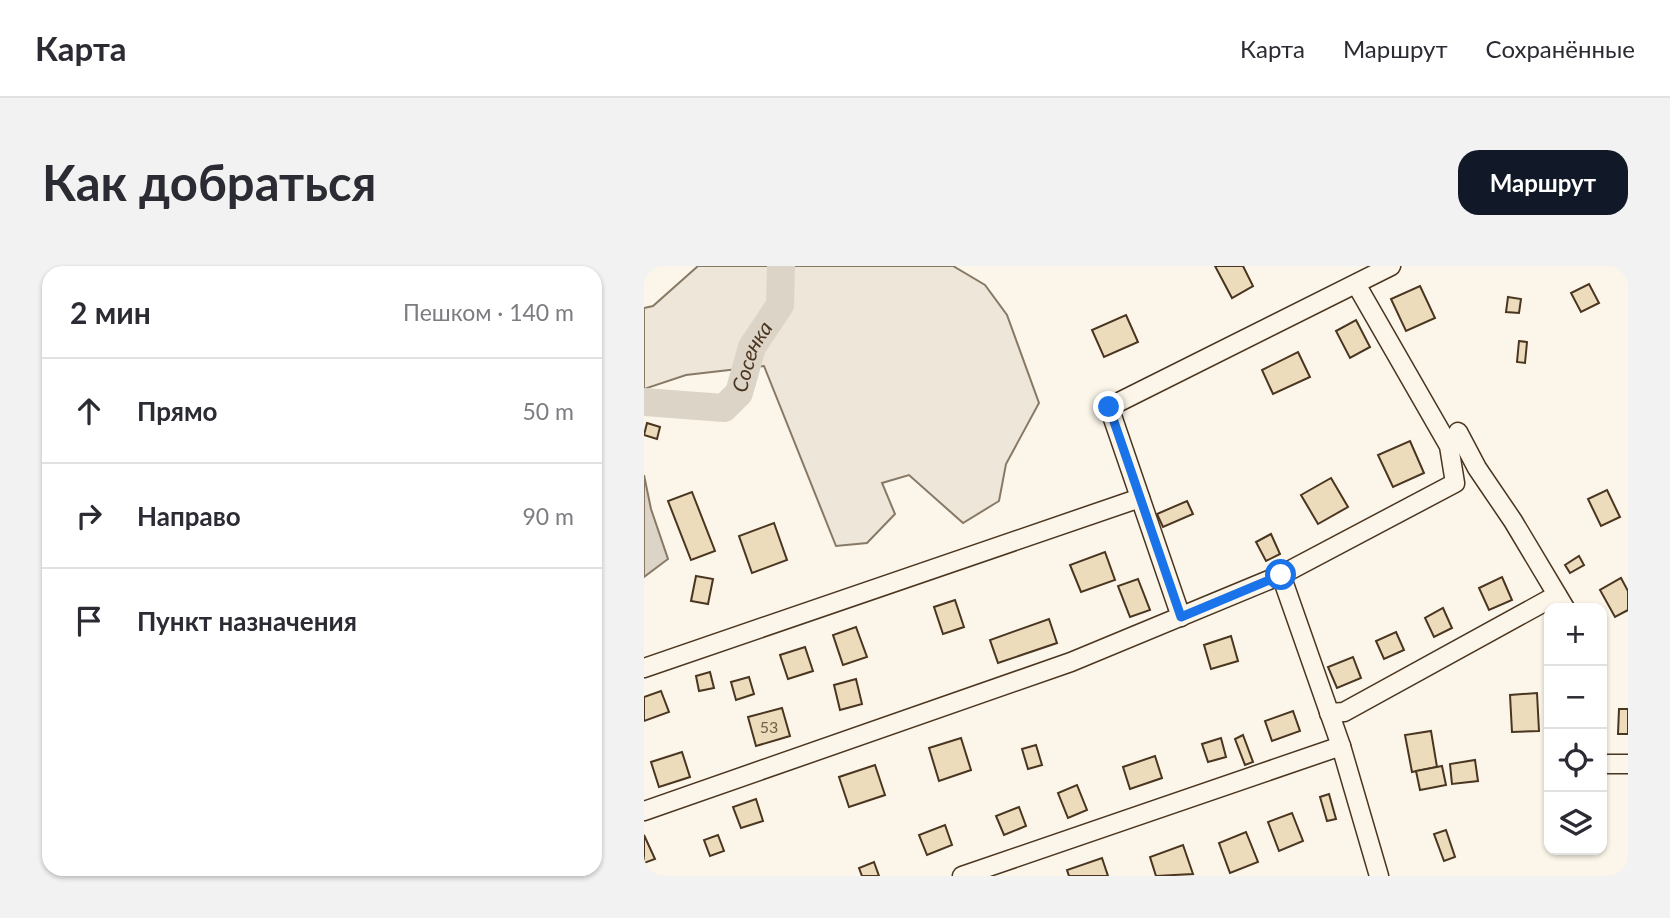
<!DOCTYPE html>
<html lang="ru">
<meta charset="utf-8">
<style>
body{margin:0;font-family:Lato,sans-serif;background:#f2f2f3;color:#2b2b33}
.controls{position:absolute;right:21px;bottom:21px;display:grid;overflow:hidden;border-radius:14px;box-shadow:0 2px 5px #0004}
.controls button{width:63px;height:63px;display:grid;place-items:center;padding:0;border:0;border-bottom:2px solid #e1e1e2;background:#fff;color:#2b2b33;font:35px sans-serif}
.stop{position:absolute;width:21px;height:21px;margin:-16px;border:5px solid #1a73e8;border-radius:50%;background:#fff}
.stop.end{background:#1a73e8;border-color:#fff;box-shadow:0 2px 7px #0008}
.list{margin:0;padding:0;list-style:none}
h2{display:flex;justify-content:space-between;align-items:center;height:91px;margin:0;padding:0 28px;font-size:30px}
h2 small{font-size:23px;font-weight:400;color:#7c7c81}
.list li{display:grid;grid-template-columns:46px 1fr auto;gap:21px;align-items:center;box-sizing:border-box;height:105px;padding:0 28px;border-top:2px solid #e1e1e2}
.list b{display:block;font-size:26px;white-space:nowrap}
.list em{font-size:23px;font-style:normal;color:#7c7c81}
.icon{flex:none;width:38px;height:38px;fill:none;stroke:currentColor;stroke-width:2;stroke-linecap:round;stroke-linejoin:round}
.map{position:relative;flex:none;width:984px;height:610px;overflow:hidden;border-radius:21px}
header{display:flex;align-items:center;gap:42px;box-sizing:border-box;height:98px;padding:0 35px;background:#fff;border-bottom:2px solid #e1e1e2}
header strong{font-size:33px}
nav{display:flex;gap:38px;margin-inline-start:auto;font-size:24px}
.intro{display:flex;align-items:center;justify-content:space-between;box-sizing:border-box;height:168px;padding:0 42px}
h1{margin:0;font-size:49px}
.button{padding:18px 32px;border-radius:21px;background:#111827;color:#fff;font-size:24px;font-weight:700}
main{display:flex;gap:42px;padding:0 42px}
aside{flex:1;background:#fff;border-radius:21px;box-shadow:0 2px 5px #0004}
.map>svg:first-child{display:block}
.green{fill:#ede6d9;stroke:#887966;stroke-width:2}
.water{fill:#dcd4c6;stroke:#887966;stroke-width:2}
.lines{fill:none;stroke-linecap:round;stroke-linejoin:round}
.river{stroke:#dcd4c6;stroke-width:28}
.building{fill:#ecdcbc;stroke:#4a3520;stroke-width:2}
.minor-casing{stroke:#4a3520;stroke-width:21}
.minor{stroke:#fbf6e9;stroke-width:18}
.route{stroke:#1a73e8;stroke-width:9}
.labels{text-anchor:middle;stroke-width:5;stroke-linejoin:round;paint-order:stroke}
.number-label{font-size:16px;fill:#725f47}
.water-label{font-size:21px;font-style:italic;fill:#4a3520;stroke:#fbf6e9}
</style>
<header>
<strong>Карта</strong>
<nav><a>Карта</a><a>Маршрут</a><a>Сохранённые</a></nav>
</header>
<div class="intro"><h1>Как добраться</h1><a class="button">Маршрут</a></div>
<main>
<aside>
<h2>2 мин<small>Пешком · 140 m</small></h2>
<ul class="list">
<li><svg class="icon" aria-label="ahead" viewBox="0 0 24 24"><path d="M12 20V5M6 11l6-6 6 6"/></svg><div><b>Прямо</b></div><em>50 m</em></li>
<li><svg class="icon" aria-label="right" viewBox="0 0 24 24"><path d="M7 20v-9h11M14 6l5 5-5 5"/></svg><div><b>Направо</b></div><em>90 m</em></li>
<li><svg class="icon" aria-label="arrive" viewBox="0 0 24 24"><path d="M6 21V4h12l-3 4 3 4H6"/></svg><div><b>Пункт назначения</b></div></li>
</ul>
</aside>
<div class="map">
<svg width="984" height="610" viewBox="0 0 984 610">
<rect width="100%" height="100%" fill="#fbf6e9"/>
<!-- green -->
<polygon class="green" points="54,0 309,0 341,19 363,49 395,137 362,198 355,235 319,257 265,209 238,217 251,248 223,277 192,280 120,100 42,109 0,123 0,42 9,40"/>
<!-- water -->
<polygon class="water" points="0,209 7,243 24,293 0,311"/>
<g class="lines">
<!-- river -->
<path class="river" id="s1" d="M0,136L80,142L95,127L108,81L136,39L137,0"/>
</g>
<!-- building -->
<g class="building">
<polygon points="571,0 599,0 609,20 588,32"/>
<polygon points="945,18 955,37 937,46 927,27"/>
<polygon points="776,20 791,52 762,65 747,33"/>
<polygon points="864,31 877,33 875,47 862,46"/>
<polygon points="482,49 494,76 460,91 448,64"/>
<polygon points="712,54 726,81 706,92 692,65"/>
<polygon points="875,75 883,76 881,97 873,96"/>
<polygon points="654,86 666,111 629,128 618,104"/>
<polygon points="3,157 16,161 13,173 0,169"/>
<polygon points="766,175 780,207 749,221 734,189"/>
<polygon points="687,212 704,241 674,258 657,229"/>
<polygon points="963,224 976,251 957,260 944,233"/>
<polygon points="48,226 71,285 47,294 24,235"/>
<polygon points="543,235 549,248 519,261 513,248"/>
<polygon points="130,257 143,294 108,307 95,270"/>
<polygon points="627,268 636,288 622,295 612,276"/>
<polygon points="461,286 471,314 437,326 426,299"/>
<polygon points="935,290 940,299 926,307 921,299"/>
<polygon points="52,310 69,313 64,338 47,335"/>
<polygon points="858,311 868,334 845,344 835,322"/>
<polygon points="977,312 984,325 984,344 971,351 956,324"/>
<polygon points="494,313 506,344 486,351 474,320"/>
<polygon points="311,334 320,361 299,368 290,341"/>
<polygon points="799,342 808,362 790,371 781,352"/>
<polygon points="405,353 413,377 354,397 346,374"/>
<polygon points="212,361 223,391 199,399 189,369"/>
<polygon points="752,366 760,384 740,393 732,375"/>
<polygon points="587,370 594,395 567,403 560,379"/>
<polygon points="161,381 169,405 144,413 136,389"/>
<polygon points="709,391 717,412 693,422 684,401"/>
<polygon points="66,406 70,422 55,425 52,410"/>
<polygon points="105,411 110,428 92,434 87,416"/>
<polygon points="212,413 218,438 196,444 190,419"/>
<polygon points="17,425 25,446 0,455 0,431"/>
<polygon points="893,427 895,465 868,466 866,429"/>
<polygon points="138,442 146,470 112,480 104,451"/>
<polygon points="975,443 984,443 984,468 974,468"/>
<polygon points="649,445 656,465 628,475 621,455"/>
<polygon points="787,465 793,501 768,506 761,469"/>
<polygon points="599,469 609,496 601,499 591,473"/>
<polygon points="317,472 327,504 295,515 285,482"/>
<polygon points="577,472 582,491 564,496 558,478"/>
<polygon points="392,479 398,499 384,503 378,483"/>
<polygon points="38,486 46,511 15,521 7,496"/>
<polygon points="511,490 518,512 486,523 479,501"/>
<polygon points="831,494 834,515 808,518 806,498"/>
<polygon points="231,499 241,529 205,541 195,511"/>
<polygon points="798,500 802,519 776,524 772,505"/>
<polygon points="433,519 443,544 424,552 414,527"/>
<polygon points="685,528 692,553 683,555 676,531"/>
<polygon points="112,533 119,555 97,562 89,541"/>
<polygon points="375,541 382,560 360,569 352,550"/>
<polygon points="648,547 659,575 635,585 624,556"/>
<polygon points="301,559 308,579 283,589 275,569"/>
<polygon points="802,564 811,591 800,595 790,568"/>
<polygon points="602,566 614,596 586,607 575,577"/>
<polygon points="0,569 11,593 0,597"/>
<polygon points="74,569 80,585 66,590 60,574"/>
<polygon points="539,579 549,608 512,610 506,591"/>
<polygon points="458,592 464,610 425,610 423,604"/>
<polygon points="230,596 235,610 218,610 215,602"/>
</g>
<g class="lines">
<!-- minor casing -->
<g class="minor-casing">
<g id="minor">
<polyline points="814,166 833,202 869,255 921,342"/>
<polyline points="637,309 697,480 735,610"/>
<polyline points="537,351 465,141 747,0"/>
<polyline points="0,402 496,232"/>
<polyline points="685,447 700,446 913,329"/>
<polyline points="958,498 984,498"/>
<polyline points="0,545 427,396 637,309 811,217 805,180 712,18"/>
<polyline points="318,610 697,480"/>
</g>
</g>
<!-- minor -->
<use href="#minor" class="minor"/>
</g>
<g class="lines">
<!-- route -->
<polyline class="route" points="465,141 537,351 637,309"/>
</g>
<g class="labels">
<!-- number labels -->
<g class="number-label">
<text x="125" y="467">53</text>
</g>
<!-- water labels -->
<g class="water-label">
<text dy="7" stroke="none"><textPath href="#s1" startOffset="140">Сосенка</textPath></text>
</g>
</g>
</svg>
<div class="controls">
<button>+</button>
<button>−</button>
<button><svg class="icon" aria-label="locate" viewBox="0 0 24 24"><circle cx="12" cy="12" r="6"/><path d="M12 2v4M12 18v4M2 12h4M18 12h4"/></svg></button>
<button><svg class="icon" aria-label="layers" viewBox="0 0 24 24"><path d="M12 4l9 5-9 5-9-5zM3 14l9 5 9-5"/></svg></button>
</div>
<div class="stop" style="left:637px;top:309px"></div>
<div class="stop end" style="left:465px;top:141px"></div>
</div>
</main>
